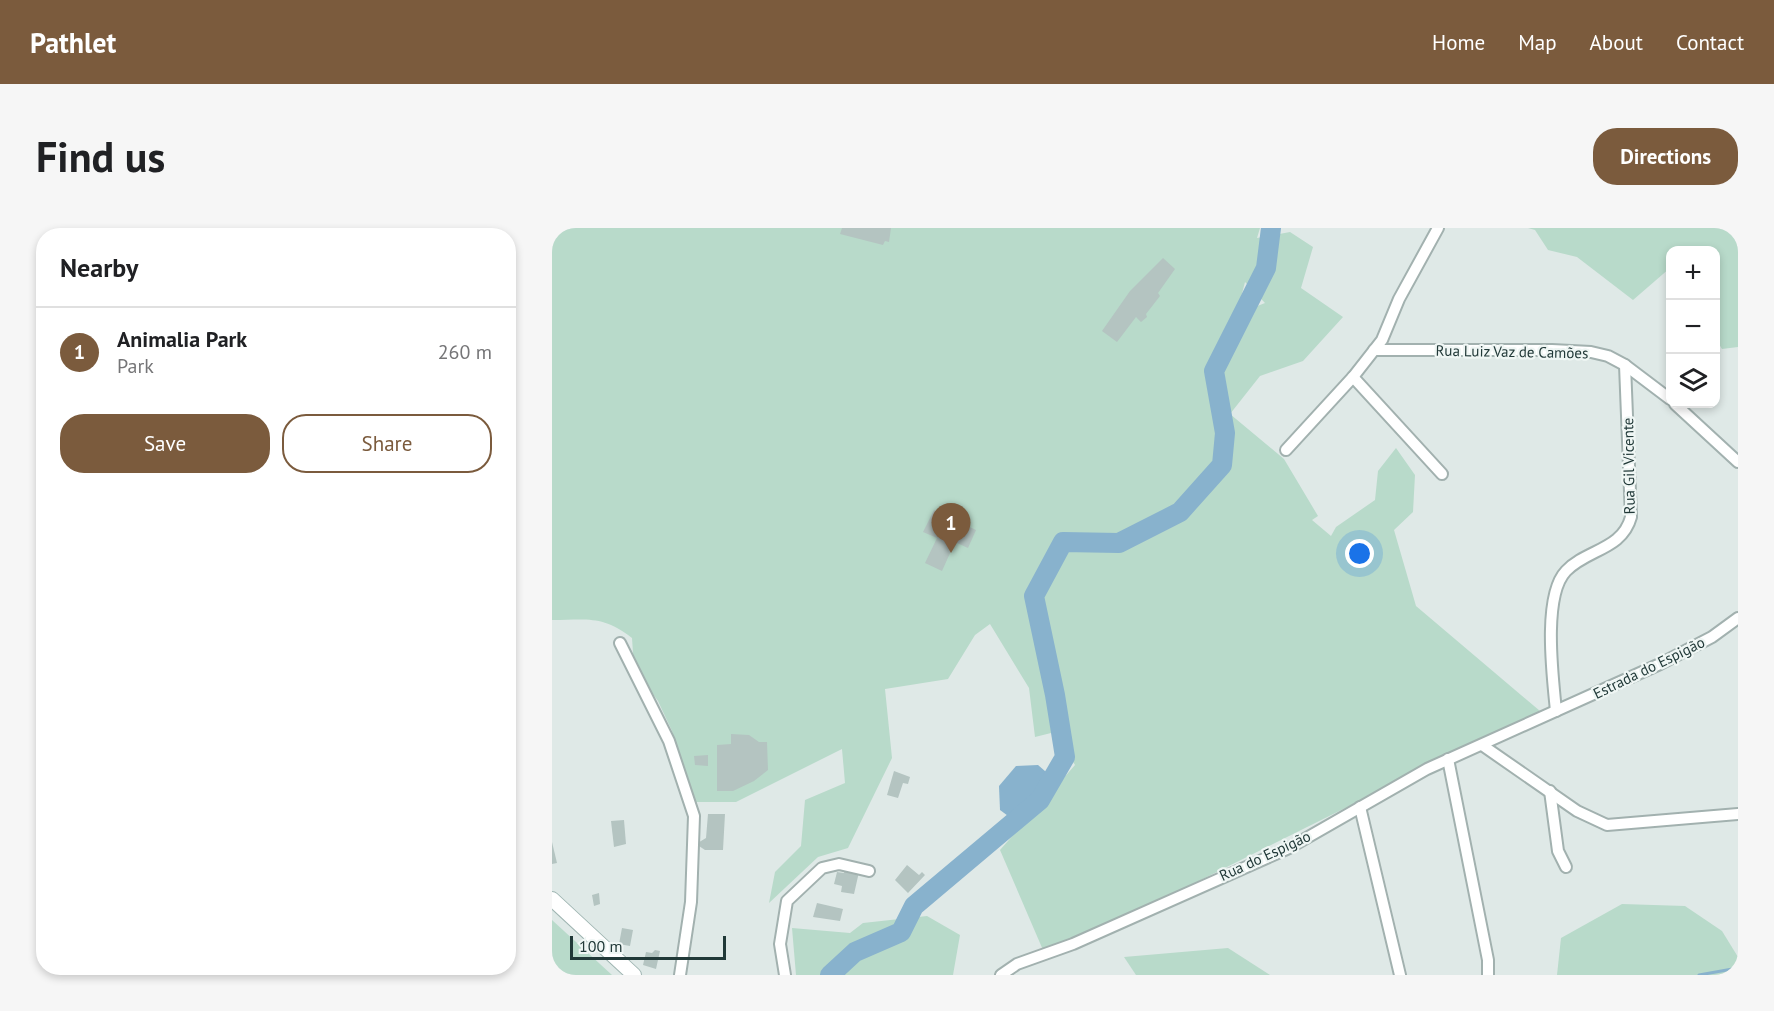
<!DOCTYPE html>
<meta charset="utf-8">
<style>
body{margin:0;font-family:"PT Sans",sans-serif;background:#f6f6f6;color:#202124}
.controls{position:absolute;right:18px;top:18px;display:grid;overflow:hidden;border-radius:12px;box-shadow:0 3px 9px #0003}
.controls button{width:54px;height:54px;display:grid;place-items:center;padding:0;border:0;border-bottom:2px solid #e0e0e0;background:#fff;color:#202124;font:30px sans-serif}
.scale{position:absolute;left:18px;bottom:15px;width:156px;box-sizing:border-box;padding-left:6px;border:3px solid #213938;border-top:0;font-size:16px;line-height:21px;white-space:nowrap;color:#213938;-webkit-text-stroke:4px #eff6f4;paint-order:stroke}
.you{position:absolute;left:808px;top:326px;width:21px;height:21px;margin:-15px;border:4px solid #fff;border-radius:50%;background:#1a73e8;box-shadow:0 0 0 9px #1a73e833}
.badge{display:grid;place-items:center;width:39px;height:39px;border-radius:50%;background:#7b5b3d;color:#fff;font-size:20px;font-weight:700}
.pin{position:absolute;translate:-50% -50px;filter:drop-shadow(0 2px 3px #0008)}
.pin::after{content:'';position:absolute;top:32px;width:21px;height:18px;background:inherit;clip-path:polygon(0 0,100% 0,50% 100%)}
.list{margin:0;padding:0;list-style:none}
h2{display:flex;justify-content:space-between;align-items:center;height:78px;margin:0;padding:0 24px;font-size:26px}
h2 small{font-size:20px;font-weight:400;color:#757577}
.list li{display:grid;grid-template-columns:39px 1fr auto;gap:18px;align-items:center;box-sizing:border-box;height:90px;padding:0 24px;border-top:2px solid #e0e0e0}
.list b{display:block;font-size:22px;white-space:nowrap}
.list p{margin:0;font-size:20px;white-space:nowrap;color:#757577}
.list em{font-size:20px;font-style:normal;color:#757577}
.actions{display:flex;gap:12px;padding:18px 24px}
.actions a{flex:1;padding:14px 0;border:2px solid #7b5b3d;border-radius:24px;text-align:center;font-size:21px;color:#7b5b3d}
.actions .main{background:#7b5b3d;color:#fff}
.icon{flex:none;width:33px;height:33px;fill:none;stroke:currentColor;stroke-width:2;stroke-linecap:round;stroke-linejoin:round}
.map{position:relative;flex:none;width:1186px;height:747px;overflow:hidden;border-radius:24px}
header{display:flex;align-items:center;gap:36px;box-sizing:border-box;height:84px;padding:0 30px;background:#7b5b3d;color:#fff}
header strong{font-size:28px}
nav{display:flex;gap:33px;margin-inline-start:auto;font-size:21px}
.intro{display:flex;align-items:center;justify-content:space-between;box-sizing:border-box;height:144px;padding:0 36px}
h1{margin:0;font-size:42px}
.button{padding:15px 27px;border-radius:24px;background:#7b5b3d;color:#fff;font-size:21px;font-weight:700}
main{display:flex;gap:36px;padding:0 36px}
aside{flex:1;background:#fff;border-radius:24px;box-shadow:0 3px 9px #0003}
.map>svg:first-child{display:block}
.green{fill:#b8daca;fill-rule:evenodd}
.water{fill:#88b2cd}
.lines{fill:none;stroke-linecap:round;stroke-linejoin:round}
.stream{stroke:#88b2cd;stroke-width:3}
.river{stroke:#88b2cd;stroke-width:20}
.building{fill:#b4c4c1}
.street-casing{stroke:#a2b1af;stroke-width:14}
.secondary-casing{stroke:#9fb5b2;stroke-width:16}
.street{stroke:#fff;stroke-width:10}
.secondary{stroke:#fff;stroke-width:14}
.labels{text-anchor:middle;stroke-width:4.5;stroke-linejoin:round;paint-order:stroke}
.street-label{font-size:15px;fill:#213938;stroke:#eff6f4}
</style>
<header>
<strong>Pathlet</strong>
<nav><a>Home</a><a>Map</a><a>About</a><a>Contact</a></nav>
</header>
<div class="intro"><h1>Find us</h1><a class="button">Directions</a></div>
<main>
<aside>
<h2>Nearby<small></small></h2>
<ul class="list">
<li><span class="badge">1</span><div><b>Animalia Park</b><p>Park</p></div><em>260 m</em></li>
</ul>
<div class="actions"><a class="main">Save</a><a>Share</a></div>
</aside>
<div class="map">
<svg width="1186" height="747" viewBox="0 0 1186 747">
<rect width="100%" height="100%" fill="#dfe9e7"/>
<!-- green -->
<g class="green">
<path d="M0,0H708L705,10L738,4L761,19L749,60L791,89L751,133L708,148L678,186L732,231L766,288L760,292L779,308L784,299L823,272L826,243L844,220L863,247L861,284L842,302L864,378L988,483L494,729L448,622L463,605L464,594L483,583L523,537L503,504L483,509L477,460L438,396L423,407L396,451L333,461L340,530L296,620L266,629L217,675L223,644L249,618L253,572L293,555L290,521L184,574H139L120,503L106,473L82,440L80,410C50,387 36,392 0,392ZM693,54L713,75L685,86V85Z"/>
<polygon points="976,0 1186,0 1186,119 1170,121 1164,111 1164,22 1118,22 1118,40 1081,72 1025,29 996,22 983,2"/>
<polygon points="1070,676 1133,678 1170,703 1186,729 1186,747 1005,747 1009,710"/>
<polygon points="375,688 408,707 401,747 244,747 240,700 298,705 311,695"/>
<polygon points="0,692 60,747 0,747"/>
<polygon points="676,720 718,747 584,747 572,729"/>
</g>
<!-- water -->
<polygon class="water" points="486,537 501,550 488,572 463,593 448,582 447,558 464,538"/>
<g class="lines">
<!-- stream -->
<polyline class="stream" points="1147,747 1186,740"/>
<!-- river -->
<polyline class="river" points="278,747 303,724 349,704 362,678 488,572 513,529 503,467 482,368 511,314 567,315 628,284 670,237 673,205 662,143 714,40 719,0"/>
</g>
<!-- building -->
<g class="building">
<polygon points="290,0 339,0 337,14 333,13 331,17 288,6"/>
<polygon points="611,30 623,41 606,65 608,68 594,86 595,89 589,94 584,89 565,114 550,103 578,63"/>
<polygon points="382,282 424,302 416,320 403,314 390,343 373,335 385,310 371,304"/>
<polygon points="179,506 197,507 207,514 215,514 216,542 202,553 181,563 165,563 165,517 179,516"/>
<polygon points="156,527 156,538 143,537 142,528"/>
<polygon points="342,543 358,549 356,556 351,555 346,570 335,567"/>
<polygon points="156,586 173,586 171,622 153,622 144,616 154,610"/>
<polygon points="72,592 74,616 62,619 59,593"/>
<polygon points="0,614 5,635 0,636"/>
<polygon points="355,637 367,647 370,644 373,647 356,665 343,652"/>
<polygon points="293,641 307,644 302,666 289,664 290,658 282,656 285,644 292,645"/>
<polygon points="47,665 48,676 42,678 40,667"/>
<polygon points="265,675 291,681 288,693 261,689"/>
<polygon points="70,700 81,702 78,718 67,716"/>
<polygon points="103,722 108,723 104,741 91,737 94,724 100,725"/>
</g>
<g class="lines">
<!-- street casing -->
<g class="street-casing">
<g id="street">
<polyline points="822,122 1000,122 1039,124 1056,128 1073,137 1118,171"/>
<polyline points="801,149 890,246"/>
<polyline points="1123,176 1186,234"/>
<polyline points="734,222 801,149 830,112 847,71 886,0"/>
<polyline points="68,415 117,513 142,588 139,674 128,747"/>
<path d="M1004,483C1001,451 990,368 1014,343C1035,321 1070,322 1079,289L1073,137"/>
<polyline points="930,517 1025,583 1055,597 1186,586"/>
<polyline points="896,531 936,732 936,747"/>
<polyline points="998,563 1006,623 1014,639"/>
<polyline points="808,579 848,747"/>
<polyline points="233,747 228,716 235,673 270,640 287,636 317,643"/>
<polyline points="449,747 465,736 521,716 737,620 875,541 1108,436 1160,409 1186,390"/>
</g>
</g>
<!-- secondary casing -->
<g class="secondary-casing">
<polyline id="secondary" points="0,671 82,747"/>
</g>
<!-- street -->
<use href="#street" class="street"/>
<!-- secondary -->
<use href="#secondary" class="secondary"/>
</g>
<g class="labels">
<!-- street labels -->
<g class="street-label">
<text transform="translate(960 124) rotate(1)" y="5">Rua Luiz Vaz de Camões</text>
<text transform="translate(1077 238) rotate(-91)" y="5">Rua Gil Vicente</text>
<text transform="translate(1097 440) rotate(-26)" y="5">Estrada do Espigão</text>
<text transform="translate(713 628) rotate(-25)" y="5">Rua do Espigão</text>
</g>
</g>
</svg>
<div class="controls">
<button>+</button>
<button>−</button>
<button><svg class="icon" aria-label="layers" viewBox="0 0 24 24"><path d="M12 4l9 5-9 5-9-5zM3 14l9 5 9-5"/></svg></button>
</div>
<div class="scale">100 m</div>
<div class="you"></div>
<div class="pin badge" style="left:399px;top:325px">1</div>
</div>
</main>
